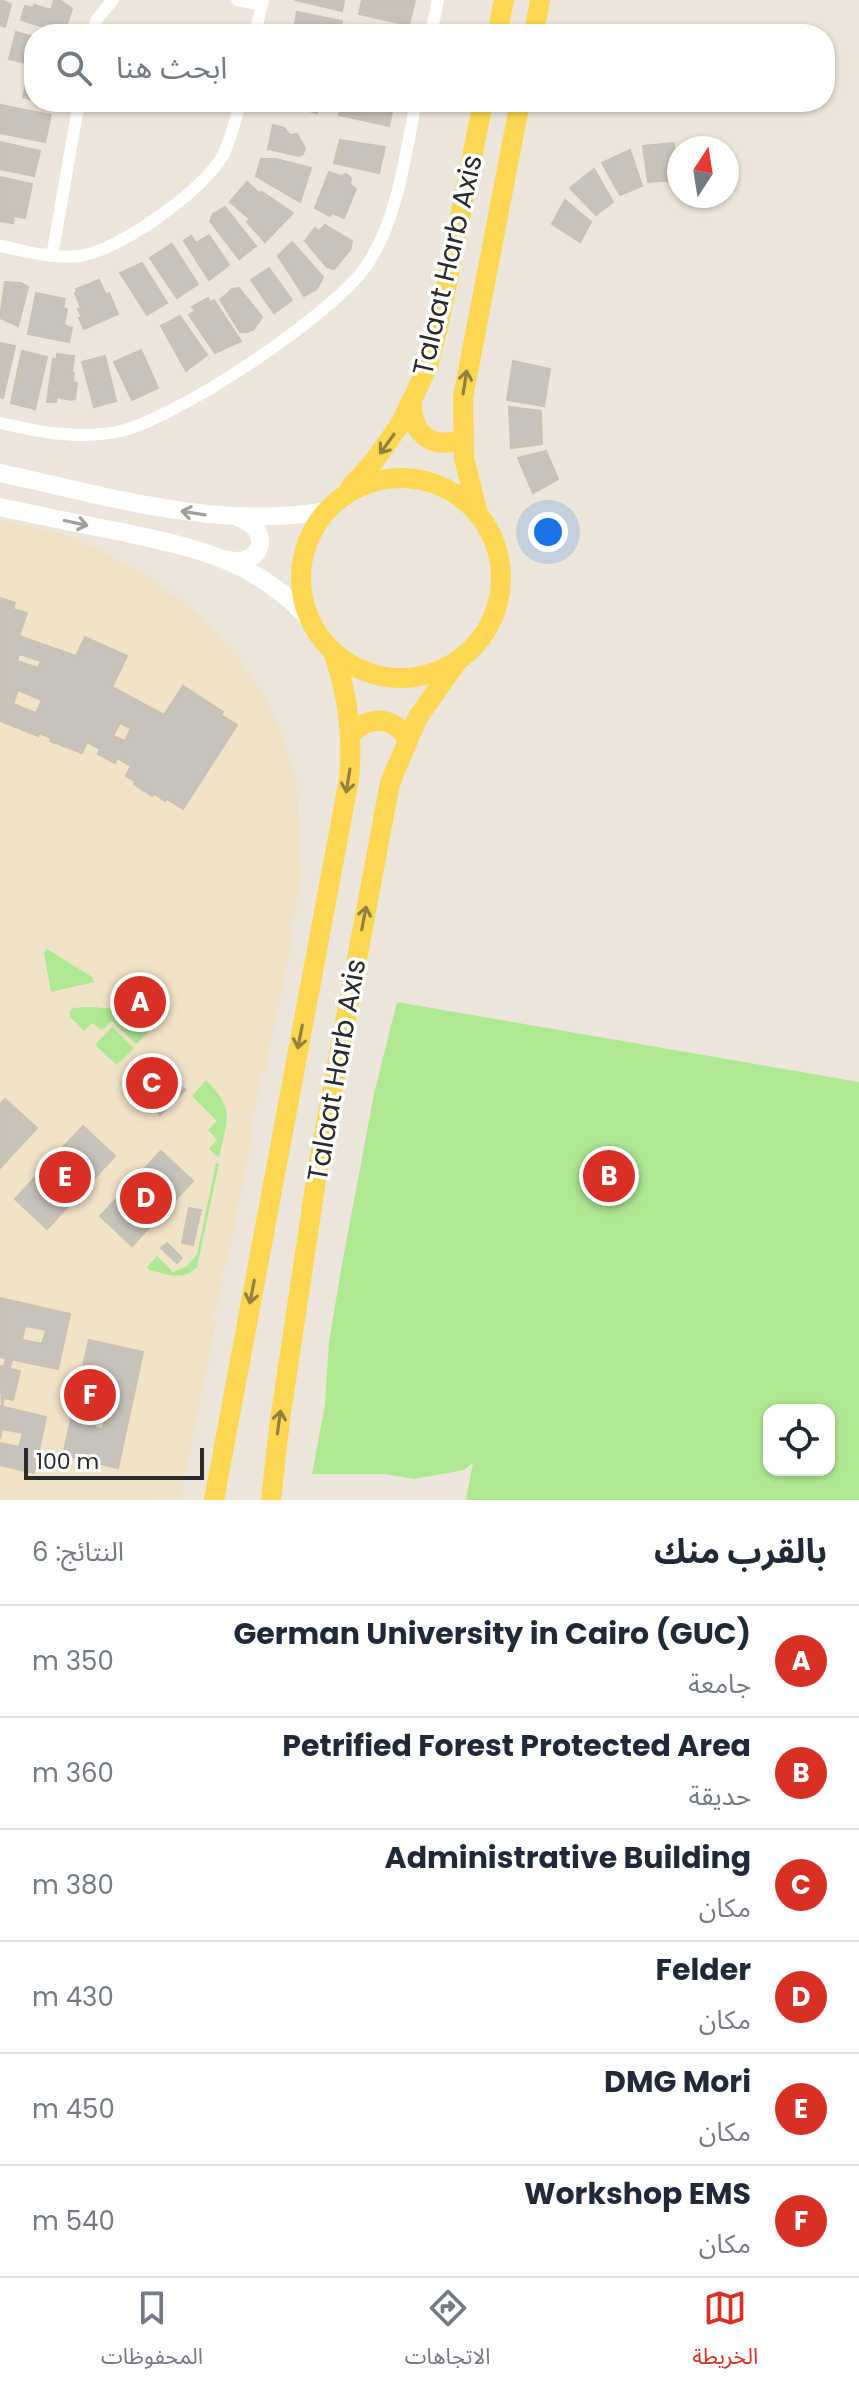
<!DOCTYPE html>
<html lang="ar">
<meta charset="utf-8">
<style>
body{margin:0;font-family:Poppins,"Noto Sans Arabic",sans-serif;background:#f2f2f3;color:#1f2937;direction:rtl}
.controls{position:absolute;right:24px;bottom:24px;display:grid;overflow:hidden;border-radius:16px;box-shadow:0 2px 6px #0004}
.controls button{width:72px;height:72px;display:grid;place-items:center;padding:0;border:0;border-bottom:2px solid #e0e1e3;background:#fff;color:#1f2937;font:40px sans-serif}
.compass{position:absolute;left:667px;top:136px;width:72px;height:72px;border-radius:50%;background:#fff;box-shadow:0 2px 6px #0004;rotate:12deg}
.scale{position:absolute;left:24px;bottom:20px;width:180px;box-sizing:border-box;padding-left:8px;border:4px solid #2a2a2a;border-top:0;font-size:22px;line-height:28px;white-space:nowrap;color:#2a2a2a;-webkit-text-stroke:6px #fff;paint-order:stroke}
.you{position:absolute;left:548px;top:532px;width:28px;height:28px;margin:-20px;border:6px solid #fff;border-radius:50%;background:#1a73e8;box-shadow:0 0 0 12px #1a73e833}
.badge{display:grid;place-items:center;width:52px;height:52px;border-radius:50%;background:#d93025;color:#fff;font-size:26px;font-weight:700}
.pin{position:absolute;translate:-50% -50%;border:4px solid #fff;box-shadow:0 2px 8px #0006}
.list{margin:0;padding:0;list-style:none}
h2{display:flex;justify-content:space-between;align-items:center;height:104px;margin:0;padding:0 32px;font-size:34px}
h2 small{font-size:26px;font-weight:400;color:#747a83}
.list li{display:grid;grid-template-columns:52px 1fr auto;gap:24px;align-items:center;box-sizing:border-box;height:112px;padding:0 32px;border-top:2px solid #e0e1e3}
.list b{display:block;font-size:30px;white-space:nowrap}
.list p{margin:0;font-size:26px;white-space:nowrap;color:#747a83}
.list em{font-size:26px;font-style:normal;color:#747a83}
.icon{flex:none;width:44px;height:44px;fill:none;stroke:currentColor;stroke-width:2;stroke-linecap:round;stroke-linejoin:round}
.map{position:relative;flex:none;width:859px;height:1500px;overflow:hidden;direction:ltr}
.search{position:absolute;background:#fff;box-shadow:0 2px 6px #0004;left:24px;right:24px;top:24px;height:88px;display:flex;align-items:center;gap:20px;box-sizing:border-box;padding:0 28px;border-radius:32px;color:#747a83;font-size:30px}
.sheet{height:776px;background:#fff}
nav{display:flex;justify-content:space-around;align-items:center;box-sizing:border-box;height:112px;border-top:2px solid #e0e1e3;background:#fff;font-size:22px;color:#747a83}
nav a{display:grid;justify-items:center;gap:4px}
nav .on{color:#d93025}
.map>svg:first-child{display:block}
.education{fill:#f0e4c8}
.green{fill:#aee892;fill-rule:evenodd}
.building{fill:#c8c3ba;stroke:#c9c2b4;stroke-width:2;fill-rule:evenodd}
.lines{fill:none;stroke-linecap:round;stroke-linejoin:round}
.minor{stroke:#fff;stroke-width:12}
.secondary{stroke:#fff;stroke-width:18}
.primary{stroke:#fcd751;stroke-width:20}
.oneway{stroke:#93803e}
.oneway2{stroke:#9f9f9f}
.labels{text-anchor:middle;stroke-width:7;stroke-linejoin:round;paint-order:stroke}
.street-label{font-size:28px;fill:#2a2a2a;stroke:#fff}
</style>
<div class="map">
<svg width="859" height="1500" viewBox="0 0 859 1500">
<rect width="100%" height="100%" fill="#ede6da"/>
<!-- education -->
<polygon class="education" points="0,520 60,533 96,548 148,576 196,613 238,658 261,690 279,726 297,783 301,878 298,880 299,891 293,919 288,928 293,934 265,1071 258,1075 260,1084 254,1113 250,1116 249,1122 253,1130 226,1268 221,1272 222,1282 216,1310 211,1317 216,1322 180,1500 0,1500"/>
<!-- green -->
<g class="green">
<polygon points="47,949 92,977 94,982 51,992 44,953"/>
<path d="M397,1002L859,1082V1500H466L473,1463L464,1470L414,1479L385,1474H312L325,1405L329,1341L343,1259L374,1094ZM769,1410H829V1470H769Z"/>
<path d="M87,1007C111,1007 130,1012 151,1024V1030L136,1044L112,1021L102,1030L92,1023L84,1031L70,1017V1012L73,1008Z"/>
<polygon points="112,1027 134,1048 117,1065 95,1045"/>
<path d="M206,1080C236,1110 227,1120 219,1158L209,1149L217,1140L208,1130L217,1121L192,1096Z"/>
<path d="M216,1163L219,1164L197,1267C183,1282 167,1274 149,1270L147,1267L157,1256L173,1272L187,1266L197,1254Z"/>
</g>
<!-- building -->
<g class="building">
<polygon points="0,0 11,4 5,27 0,25"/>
<polygon points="54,0 61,1 72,9 64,33 21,20 25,6 33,8 34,5 51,10"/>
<polygon points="295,0 344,0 342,11"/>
<polygon points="362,0 415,0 409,25 359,14"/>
<polygon points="297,12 342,21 340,34 293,34"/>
<polygon points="359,25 400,34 357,34"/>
<polygon points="16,32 34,37 34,65 9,59"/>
<polygon points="29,71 34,72 34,100 23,97"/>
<polygon points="275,102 319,102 317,113"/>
<polygon points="342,102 394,102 389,126 339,115"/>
<polygon points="1,105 51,115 45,142 0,133"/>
<polygon points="273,125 284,128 290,135 297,134 305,148 303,154 299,156 268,149"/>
<polygon points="340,140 385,147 379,173 334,163"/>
<polygon points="0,142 40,151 34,176 0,169"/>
<polygon points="674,143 675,180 648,182 643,146"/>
<polygon points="630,150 642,186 620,195 602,163"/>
<polygon points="261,159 276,159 311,168 300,202 256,176"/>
<polygon points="594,169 613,202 596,215 570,188"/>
<polygon points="329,172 341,176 346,174 351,178 350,184 356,189 344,218 332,213 330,216 315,208"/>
<polygon points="0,177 32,184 25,218 14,216 13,223 0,221"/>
<polygon points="247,182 259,193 262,192 293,213 265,242 247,222 250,219 230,202"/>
<polygon points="565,200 591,222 580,242 552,224"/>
<polygon points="225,207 256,246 239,259 210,221 213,214"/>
<polygon points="325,225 352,241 350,250 334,269 327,267 305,241 315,228 319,231"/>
<polygon points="209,235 229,265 209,280 184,241 191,236 196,243"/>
<polygon points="292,242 323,277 317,289 304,296 278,256"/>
<polygon points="172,244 198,284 177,298 150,258"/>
<polygon points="142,263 167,303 147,315 120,273"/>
<polygon points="269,268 292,300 274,313 251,280"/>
<polygon points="99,280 106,295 109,293 118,314 84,329 79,318 82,317 78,309 81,308 75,293 77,292 76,289"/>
<polygon points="5,282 21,283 28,287 18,326 0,318"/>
<polygon points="239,288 262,317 254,329 248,332 240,332 220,300 232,289"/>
<polygon points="36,293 65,299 63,308 67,309 64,325 72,328 69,342 28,334"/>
<polygon points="208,298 210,302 214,300 241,341 215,353 189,315 195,311 192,307"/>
<polygon points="180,316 207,355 186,371 161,326"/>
<polygon points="0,343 15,346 3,398 0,397"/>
<polygon points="141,350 158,388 132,400 114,362"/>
<polygon points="22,351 47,357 35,409 11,403"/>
<polygon points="57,354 65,355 65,358 65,355 74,356 72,373 74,373 73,382 77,383 75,399 71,400 57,397 56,402 47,402 53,359 57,359"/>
<polygon points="105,356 116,401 94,407 82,362"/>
<polygon points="513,361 550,369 544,406 507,400"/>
<polygon points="509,407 541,411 542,444 511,448"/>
<polygon points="546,451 558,479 533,493 518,458"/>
<path d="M0,598L15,603L13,609L27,613L19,636L76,656L85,637L127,656L112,687L164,715L183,686L223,712L221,715L237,725L183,809L167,799L165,801L154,794L152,796L134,784L136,782L126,776L131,766L117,758L115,763L98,754L100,749L87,742L82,753L50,741L51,738L39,733L38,736L0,721ZM19,654L41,661L38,668L17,661ZM18,690L42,700L36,713L13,704ZM120,723L131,728L125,741L113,736Z"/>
<polygon points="148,1055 185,1090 160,1115 124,1081"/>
<polygon points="5,1099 37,1128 0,1168 0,1104"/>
<polygon points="83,1126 115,1156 47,1229 15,1199"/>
<polygon points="161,1151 193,1181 132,1246 100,1216"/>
<polygon points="189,1208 201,1210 193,1245 182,1243"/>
<polygon points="167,1243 182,1258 177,1263 161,1248"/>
<path d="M0,1298L70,1314L58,1369L0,1357ZM25,1326L46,1330L42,1344L22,1340Z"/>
<path d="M89,1340L143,1352L118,1468L63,1455ZM106,1376L114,1378L103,1429L95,1428Z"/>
<polygon points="6,1358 12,1359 10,1369 20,1371 13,1400 4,1398 2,1407 0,1366 4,1367"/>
<polygon points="0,1406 46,1417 34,1473 0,1465 0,1443 19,1447 23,1433 2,1429 0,1439"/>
</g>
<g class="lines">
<!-- minor -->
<g class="minor">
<polyline points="237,0 262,5"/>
<polyline points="92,34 97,19 113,0"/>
<polyline points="255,34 263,0"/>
<polyline points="431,34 438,0"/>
<path d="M0,246C26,251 53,259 79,256C119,251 204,190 223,155C231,139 236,119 240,102"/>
<polyline points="52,256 79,102"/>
<path d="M0,423C40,432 80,440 121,431C179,417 334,314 367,265C398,218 405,156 416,102"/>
</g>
<!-- secondary -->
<g class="secondary">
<path d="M0,473C108,496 216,530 326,511"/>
<path d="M0,507C41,516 81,524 122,532C200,549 257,560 313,623"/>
<path d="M229,560C263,567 273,529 239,518"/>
</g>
<!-- primary -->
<g class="primary">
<polyline points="497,34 504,0"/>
<polyline points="534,34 540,0"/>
<path d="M412,405C412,435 434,450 462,439"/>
<circle cx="401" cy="578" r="100"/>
<polyline points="350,488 375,460 401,423 428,366 439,323 483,102"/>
<polyline points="478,514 464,458 463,397 520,102"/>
<path d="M351,735C367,715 393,716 407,738"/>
<path d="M214,1500L349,779C353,734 348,692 332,650"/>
<polyline points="271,1500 280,1420 318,1167 390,783 418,717 459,659"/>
</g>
</g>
<!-- one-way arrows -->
<defs><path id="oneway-shaft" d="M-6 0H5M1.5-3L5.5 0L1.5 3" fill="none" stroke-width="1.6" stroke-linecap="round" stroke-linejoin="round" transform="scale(2)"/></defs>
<g class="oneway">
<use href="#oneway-shaft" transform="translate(465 382) rotate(-81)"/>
<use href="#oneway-shaft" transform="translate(387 444) rotate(126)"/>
<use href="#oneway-shaft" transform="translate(348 781) rotate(99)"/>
<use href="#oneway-shaft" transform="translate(364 918) rotate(-79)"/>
<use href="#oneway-shaft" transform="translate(300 1037) rotate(101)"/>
<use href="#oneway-shaft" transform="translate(252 1292) rotate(101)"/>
<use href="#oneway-shaft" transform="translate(279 1422) rotate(-82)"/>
</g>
<g class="oneway2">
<use href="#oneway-shaft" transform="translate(193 513) rotate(-171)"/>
<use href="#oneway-shaft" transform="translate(76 523) rotate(12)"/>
</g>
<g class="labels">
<!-- street labels -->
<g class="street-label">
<text transform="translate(447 265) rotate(-77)" y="10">Talaat Harb Axis</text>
<text transform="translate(336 1070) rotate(-80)" y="10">Talaat Harb Axis</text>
</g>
</g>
</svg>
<div class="controls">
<button><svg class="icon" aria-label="locate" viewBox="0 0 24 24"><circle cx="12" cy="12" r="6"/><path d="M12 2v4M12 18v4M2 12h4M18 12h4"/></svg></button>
</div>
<svg class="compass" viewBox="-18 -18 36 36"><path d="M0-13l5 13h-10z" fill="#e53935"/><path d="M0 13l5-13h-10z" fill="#747a83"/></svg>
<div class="scale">100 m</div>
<div class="you"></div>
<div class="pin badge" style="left:140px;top:1002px">A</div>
<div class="pin badge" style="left:609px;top:1176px">B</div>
<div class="pin badge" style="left:152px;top:1083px">C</div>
<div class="pin badge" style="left:146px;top:1198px">D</div>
<div class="pin badge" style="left:65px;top:1177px">E</div>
<div class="pin badge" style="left:90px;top:1395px">F</div>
<div class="search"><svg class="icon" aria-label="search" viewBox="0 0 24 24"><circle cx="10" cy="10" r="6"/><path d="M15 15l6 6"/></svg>ابحث هنا</div>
</div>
<section class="sheet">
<h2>بالقرب منك<small>النتائج: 6</small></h2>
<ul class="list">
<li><span class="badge">A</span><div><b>German University in Cairo (GUC)</b><p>جامعة</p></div><em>350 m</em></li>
<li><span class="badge">B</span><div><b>Petrified Forest Protected Area</b><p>حديقة</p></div><em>360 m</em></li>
<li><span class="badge">C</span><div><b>Administrative Building</b><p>مكان</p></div><em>380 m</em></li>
<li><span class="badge">D</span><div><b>Felder</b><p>مكان</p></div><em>430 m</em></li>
<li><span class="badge">E</span><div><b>DMG Mori</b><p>مكان</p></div><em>450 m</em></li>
<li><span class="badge">F</span><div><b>Workshop EMS</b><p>مكان</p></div><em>540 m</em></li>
</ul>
</section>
<nav>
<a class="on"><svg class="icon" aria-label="map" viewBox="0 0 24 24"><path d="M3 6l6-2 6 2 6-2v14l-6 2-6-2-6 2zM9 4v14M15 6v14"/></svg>الخريطة</a>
<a><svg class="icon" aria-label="directions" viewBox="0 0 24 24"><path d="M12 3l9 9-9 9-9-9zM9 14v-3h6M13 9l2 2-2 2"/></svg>الاتجاهات</a>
<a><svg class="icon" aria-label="saved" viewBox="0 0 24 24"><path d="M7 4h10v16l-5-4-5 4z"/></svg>المحفوظات</a>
</nav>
